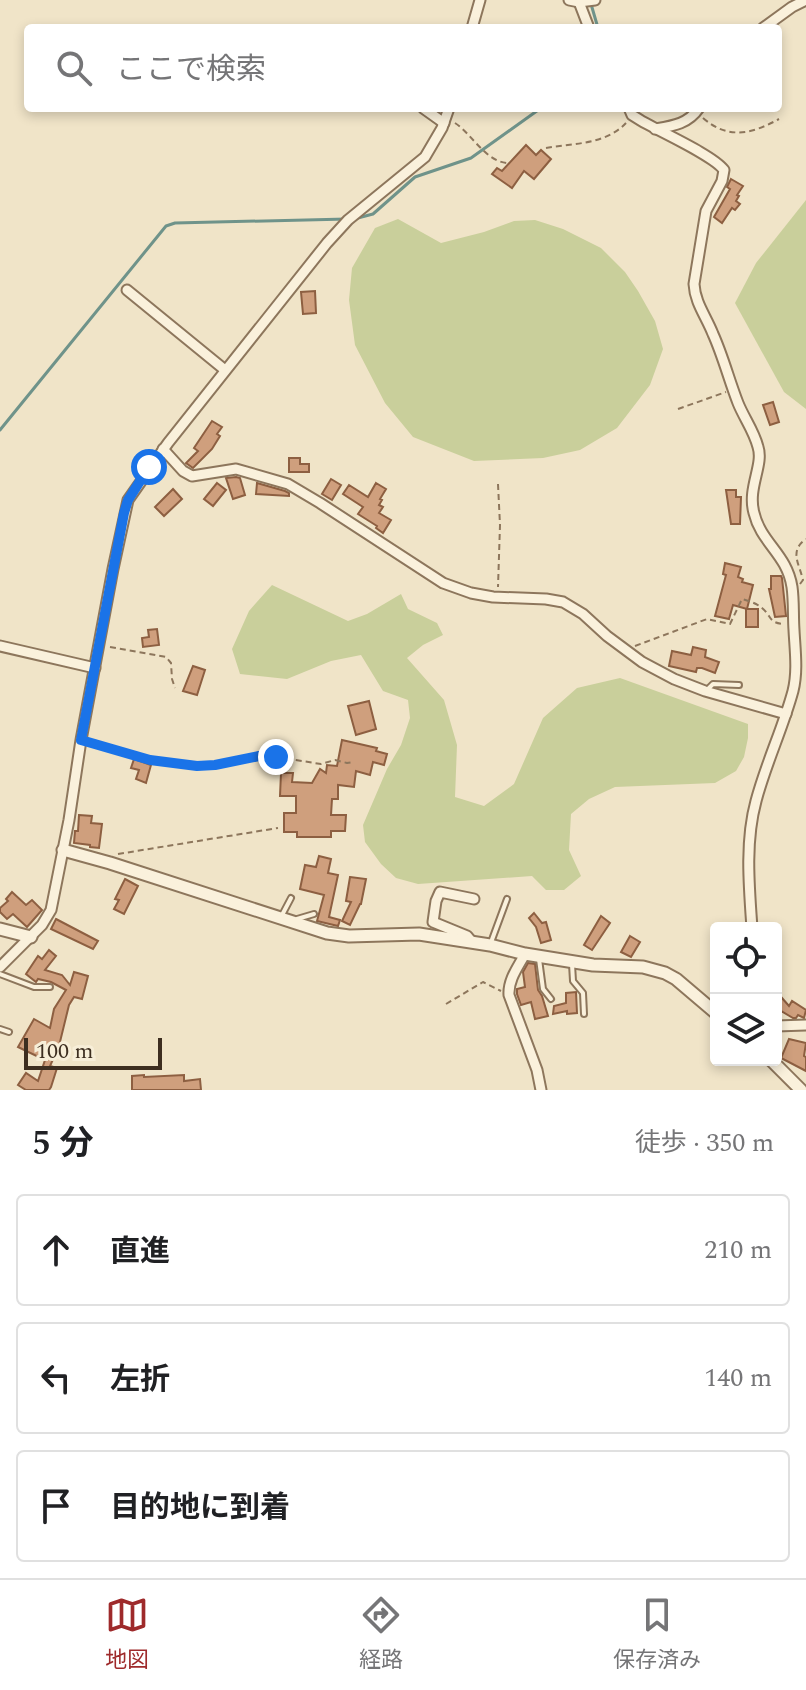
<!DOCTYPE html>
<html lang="ja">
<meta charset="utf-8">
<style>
body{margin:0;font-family:Spectral,"Noto Sans JP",serif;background:#f6f6f6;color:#202124}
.controls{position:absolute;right:24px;bottom:24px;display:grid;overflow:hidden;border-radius:8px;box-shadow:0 4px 12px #0003}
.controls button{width:72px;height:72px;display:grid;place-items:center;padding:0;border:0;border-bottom:2px solid #e0e0e0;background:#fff;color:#202124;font:40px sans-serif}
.scale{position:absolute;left:24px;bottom:20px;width:138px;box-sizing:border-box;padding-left:8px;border:4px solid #3d2e20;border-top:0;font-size:22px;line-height:28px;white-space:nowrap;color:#3d2e20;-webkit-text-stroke:6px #f7eed8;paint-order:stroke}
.stop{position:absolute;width:24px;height:24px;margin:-18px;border:6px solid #1a73e8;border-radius:50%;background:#fff}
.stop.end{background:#1a73e8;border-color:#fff;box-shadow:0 2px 8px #0008}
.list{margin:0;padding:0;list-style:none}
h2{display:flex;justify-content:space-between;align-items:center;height:104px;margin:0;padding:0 32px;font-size:34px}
h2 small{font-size:26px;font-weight:400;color:#757577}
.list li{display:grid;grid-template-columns:52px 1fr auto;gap:24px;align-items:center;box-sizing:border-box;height:112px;margin:0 16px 16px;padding:0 16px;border:2px solid #e0e0e0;border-radius:8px}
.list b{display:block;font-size:30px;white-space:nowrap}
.list em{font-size:26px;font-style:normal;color:#757577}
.icon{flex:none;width:44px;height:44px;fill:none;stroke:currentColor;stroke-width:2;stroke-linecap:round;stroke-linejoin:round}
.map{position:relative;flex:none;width:806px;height:1090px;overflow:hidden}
.search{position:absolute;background:#fff;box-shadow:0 4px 12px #0003;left:24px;right:24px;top:24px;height:88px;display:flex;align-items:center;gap:20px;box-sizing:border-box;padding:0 28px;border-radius:8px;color:#757577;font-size:30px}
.sheet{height:488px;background:#fff}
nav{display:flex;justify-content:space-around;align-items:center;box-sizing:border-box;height:112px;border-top:2px solid #e0e0e0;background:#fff;font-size:22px;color:#757577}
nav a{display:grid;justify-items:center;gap:4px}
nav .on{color:#9e2a2b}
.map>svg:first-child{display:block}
.green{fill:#c9cf9b}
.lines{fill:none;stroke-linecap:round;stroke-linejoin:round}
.stream{stroke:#6f938a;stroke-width:3}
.building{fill:#cf9f7d;stroke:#8d5f41;stroke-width:2}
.service-casing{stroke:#8d765c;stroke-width:8}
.minor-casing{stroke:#8d765c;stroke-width:13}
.tertiary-casing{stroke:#8d765c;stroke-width:15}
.path{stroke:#8d765c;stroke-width:2;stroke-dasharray:6 4;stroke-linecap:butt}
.service{stroke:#faf1dc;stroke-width:4}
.minor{stroke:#faf1dc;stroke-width:9}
.tertiary{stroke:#faf1dc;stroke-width:11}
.route{stroke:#1a73e8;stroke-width:10}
</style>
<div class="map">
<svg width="806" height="1090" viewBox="0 0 806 1090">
<rect width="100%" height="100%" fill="#f0e4c8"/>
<!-- green -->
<g class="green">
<polygon points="806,200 806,409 784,392 735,303 756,263"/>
<polygon points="398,219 441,243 484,232 514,221 535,220 563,229 601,248 625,272 638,291 655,321 663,349 650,385 617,428 580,450 543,458 474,461 413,437 385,403 355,345 349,300 352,268 375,228"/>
<polygon points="272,585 348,621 367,614 401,594 408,609 437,623 443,635 423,645 407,658 444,700 457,745 455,797 484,806 514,784 543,718 577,688 620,678 748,724 748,738 744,757 736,771 715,783 615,787 589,799 571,814 569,850 581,876 564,890 546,890 532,876 418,884 396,878 381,864 365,842 363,825 387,769 401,745 410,718 408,700 383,691 361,655 331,661 287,679 240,674 232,649 249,611"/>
</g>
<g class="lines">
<!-- stream -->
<g class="stream">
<polyline points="591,4 598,28"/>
<polyline points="354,219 373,214 415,177 471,158 541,108"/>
<polyline points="0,430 166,226 175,223 347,219"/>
</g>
</g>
<!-- building -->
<g class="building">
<polygon points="526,145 536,155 541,150 551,159 534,179 524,171 512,188 492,174 497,168 502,171"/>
<polygon points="731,179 743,186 737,195 739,196 736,201 740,204 735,210 732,208 722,223 714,217 730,189 727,187"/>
<polygon points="315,291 316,313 303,314 301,292"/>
<polygon points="773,402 779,422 770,425 763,405"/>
<polygon points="212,421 222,427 217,434 220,436 212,449 193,468 186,463 198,451 194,448"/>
<polygon points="289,458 300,458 300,464 309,464 309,472 289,472"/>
<polygon points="236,477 240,478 245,495 233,499 226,478"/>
<polygon points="331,479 341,485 332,500 322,494"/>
<polygon points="217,483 226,490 213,506 204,499"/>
<polygon points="257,483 285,491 289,493 289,496 256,494"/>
<polygon points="376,483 386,489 380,499 382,500 379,505 383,507 379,513 391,520 383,533 376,528 377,526 358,514 363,507 343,494 349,485 368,497"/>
<polygon points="173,489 182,499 164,516 155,507"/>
<polygon points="726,490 736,490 736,497 741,497 740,524 731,524"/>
<polygon points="725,563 741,567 738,577 743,579 742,582 753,585 747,609 733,605 729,619 715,616 726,575 723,574"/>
<polygon points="771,576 781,576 782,578 786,616 775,617 769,589 771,589"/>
<rect x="746" y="609" width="12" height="18"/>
<polygon points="157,629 159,645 143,647 142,638 149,637 148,630"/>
<polygon points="693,647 706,650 705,657 719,662 715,673 702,668 697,668 696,672 669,666 672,651 691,655"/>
<polygon points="193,666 205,670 197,695 183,691"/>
<polygon points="369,701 376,729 356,735 348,706"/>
<polygon points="342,740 377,748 376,751 387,754 384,765 373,762 370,775 356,771 354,787 338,785 338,799 332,799 331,815 346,815 345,831 331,831 331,837 297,837 297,832 284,832 284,813 296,813 296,796 280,796 281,773 293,773 292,782 312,783 320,769 326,773 327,765 337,766"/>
<polygon points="134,759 151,765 146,783 136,779 139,770 131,768"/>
<polygon points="79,815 92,816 91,823 102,824 99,848 90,847 90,845 74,843 75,831 78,831"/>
<polygon points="319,856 331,859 328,873 338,875 329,917 340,920 338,926 317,921 324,895 300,889 305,865 316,867"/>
<polygon points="350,877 366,879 361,904 360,904 350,925 342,921 351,902 346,901"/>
<polygon points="125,879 138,886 124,914 114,909 119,900 115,899"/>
<polygon points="12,892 26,905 32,900 42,910 27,927 13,914 7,919 0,912 0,908 8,901 6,899"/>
<polygon points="534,913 542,923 546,922 551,940 541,943 536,927 529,918"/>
<polygon points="601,916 610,923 592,950 584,945"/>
<polygon points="56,919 98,941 93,949 51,929"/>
<polygon points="630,936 640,942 631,957 621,952"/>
<polygon points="49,950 56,956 45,970 62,975 70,985 74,972 88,976 82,999 74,997 69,1005 59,1046 50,1066 57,1068 51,1087 49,1090 26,1090 18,1085 26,1073 38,1081 45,1060 18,1047 34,1019 50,1028 54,1009 66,990 51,982 38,979 36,982 26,974 38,956 42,959"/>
<polygon points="528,963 535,964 538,990 542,996 548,1016 535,1019 531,1002 521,1005 517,994 517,989 525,987 523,972"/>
<polygon points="576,992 577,1013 567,1014 567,1011 553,1014 554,1006 566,1003 566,993"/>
<polygon points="782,998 789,1006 792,1001 806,1010 804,1018 798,1015 796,1018 793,1018 781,1011 776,1015 776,1004"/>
<polygon points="789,1039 806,1043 804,1056 806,1057 806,1071 781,1058"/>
<polygon points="144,1075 144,1077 184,1075 184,1081 200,1079 201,1090 132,1090 132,1076"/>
</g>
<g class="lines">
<!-- service casing -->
<g class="service-casing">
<g id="service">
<polyline points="707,690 713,684 739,685"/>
<polyline points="281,917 291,898"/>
<polyline points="297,919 314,914"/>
<polyline points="490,945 507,899"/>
<polyline points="539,959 543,989 551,999"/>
<polyline points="572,964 573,981 583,993 584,1014"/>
<polyline points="0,974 34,987 50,987"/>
<polyline points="0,1029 9,1032"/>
</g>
</g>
<!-- minor casing -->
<g class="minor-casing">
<g id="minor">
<polyline points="569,0 579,2 595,0"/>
<polyline points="579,2 589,28"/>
<polyline points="472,28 480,0"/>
<polyline points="763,28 792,7 806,0"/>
<polyline points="423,108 444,123"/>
<path d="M629,108L632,115L640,120C658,131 713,155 724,170L722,181L706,211L694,284C695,303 706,316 713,334C723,356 729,380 738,403C744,418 754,431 758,447C764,465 747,488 754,513C761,543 787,554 792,587C794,601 793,616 794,630C795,650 798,671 793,691C783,728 766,763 756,801C745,841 749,886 752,928"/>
<path d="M655,129C673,126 688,124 699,108"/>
<polyline points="127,290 225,370"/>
<polyline points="163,449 183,471 192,476 236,469 288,484 320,503 443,583 471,593 493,597 546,599 563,602 583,614 607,636 642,662 674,679 705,691 786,714"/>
<polyline points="0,646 95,668"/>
<polyline points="472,942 467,936 433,922 436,901 440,892 474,899"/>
<path d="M525,954C518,967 508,980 509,995L537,1070L541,1090"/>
<polyline points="0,967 42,925 51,910 69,820 81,740 113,569 128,500 168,443 327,243 348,220 425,157 442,128 449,108"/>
<polyline points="776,1026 806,1025"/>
</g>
</g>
<!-- tertiary casing -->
<g class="tertiary-casing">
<g id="tertiary">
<polyline points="63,850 110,863 327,933 349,936 419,934 490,945 525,954 593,965 643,967 665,973 676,979 716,1013"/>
<polyline points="0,929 31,937"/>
<polyline points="771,1060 801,1090"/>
</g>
</g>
<!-- path -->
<g class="path">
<path d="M703,118C728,140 752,134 779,119"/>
<path d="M455,123C472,134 485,161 507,163"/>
<path d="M546,148C574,143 605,145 626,123"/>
<polyline points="678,409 726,392"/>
<polyline points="498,484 500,525 498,587"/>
<path d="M800,584L803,580C799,563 789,551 806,539"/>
<path d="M635,646L707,619L730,624L742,599C749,601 756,603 762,608C772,616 768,623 784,624"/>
<polyline points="110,647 166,657 171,663 172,679 175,688"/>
<polyline points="90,742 150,760 197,766 215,765 259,756 276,757 321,764 335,760 347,763 353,762"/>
<polyline points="118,854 278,828"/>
<polyline points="446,1004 483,982 501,991"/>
</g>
<!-- service -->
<use href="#service" class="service"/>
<!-- minor -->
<use href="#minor" class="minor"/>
<!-- tertiary -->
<use href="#tertiary" class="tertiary"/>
</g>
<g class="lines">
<!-- route -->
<polyline class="route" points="149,467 128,500 124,513 81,740 150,760 197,766 215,765 259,756 276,757"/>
</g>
</svg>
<div class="controls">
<button><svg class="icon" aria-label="locate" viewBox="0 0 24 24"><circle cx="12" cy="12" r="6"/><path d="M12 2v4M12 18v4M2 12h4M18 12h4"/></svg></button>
<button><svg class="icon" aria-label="layers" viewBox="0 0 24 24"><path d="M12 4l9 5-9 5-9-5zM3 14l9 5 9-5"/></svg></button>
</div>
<div class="scale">100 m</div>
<div class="stop" style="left:149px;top:467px"></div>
<div class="stop end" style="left:276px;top:757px"></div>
<div class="search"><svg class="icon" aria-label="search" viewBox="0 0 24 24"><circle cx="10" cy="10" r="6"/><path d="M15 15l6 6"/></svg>ここで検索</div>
</div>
<section class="sheet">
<h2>5 分<small>徒歩 · 350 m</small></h2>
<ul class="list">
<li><svg class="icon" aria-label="ahead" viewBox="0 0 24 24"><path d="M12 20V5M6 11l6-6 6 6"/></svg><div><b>直進</b></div><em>210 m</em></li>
<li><svg class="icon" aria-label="left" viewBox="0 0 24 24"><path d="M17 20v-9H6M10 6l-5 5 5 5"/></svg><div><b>左折</b></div><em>140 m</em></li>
<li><svg class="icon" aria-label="arrive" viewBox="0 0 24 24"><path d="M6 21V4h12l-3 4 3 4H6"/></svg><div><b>目的地に到着</b></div></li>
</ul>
</section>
<nav>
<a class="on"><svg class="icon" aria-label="map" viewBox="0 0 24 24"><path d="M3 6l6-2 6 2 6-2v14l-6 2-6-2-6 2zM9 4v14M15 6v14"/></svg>地図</a>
<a><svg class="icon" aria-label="directions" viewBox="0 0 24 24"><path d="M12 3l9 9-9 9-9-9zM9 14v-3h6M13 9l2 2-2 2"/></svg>経路</a>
<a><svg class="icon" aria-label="saved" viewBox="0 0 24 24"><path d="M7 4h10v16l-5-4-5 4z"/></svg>保存済み</a>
</nav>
